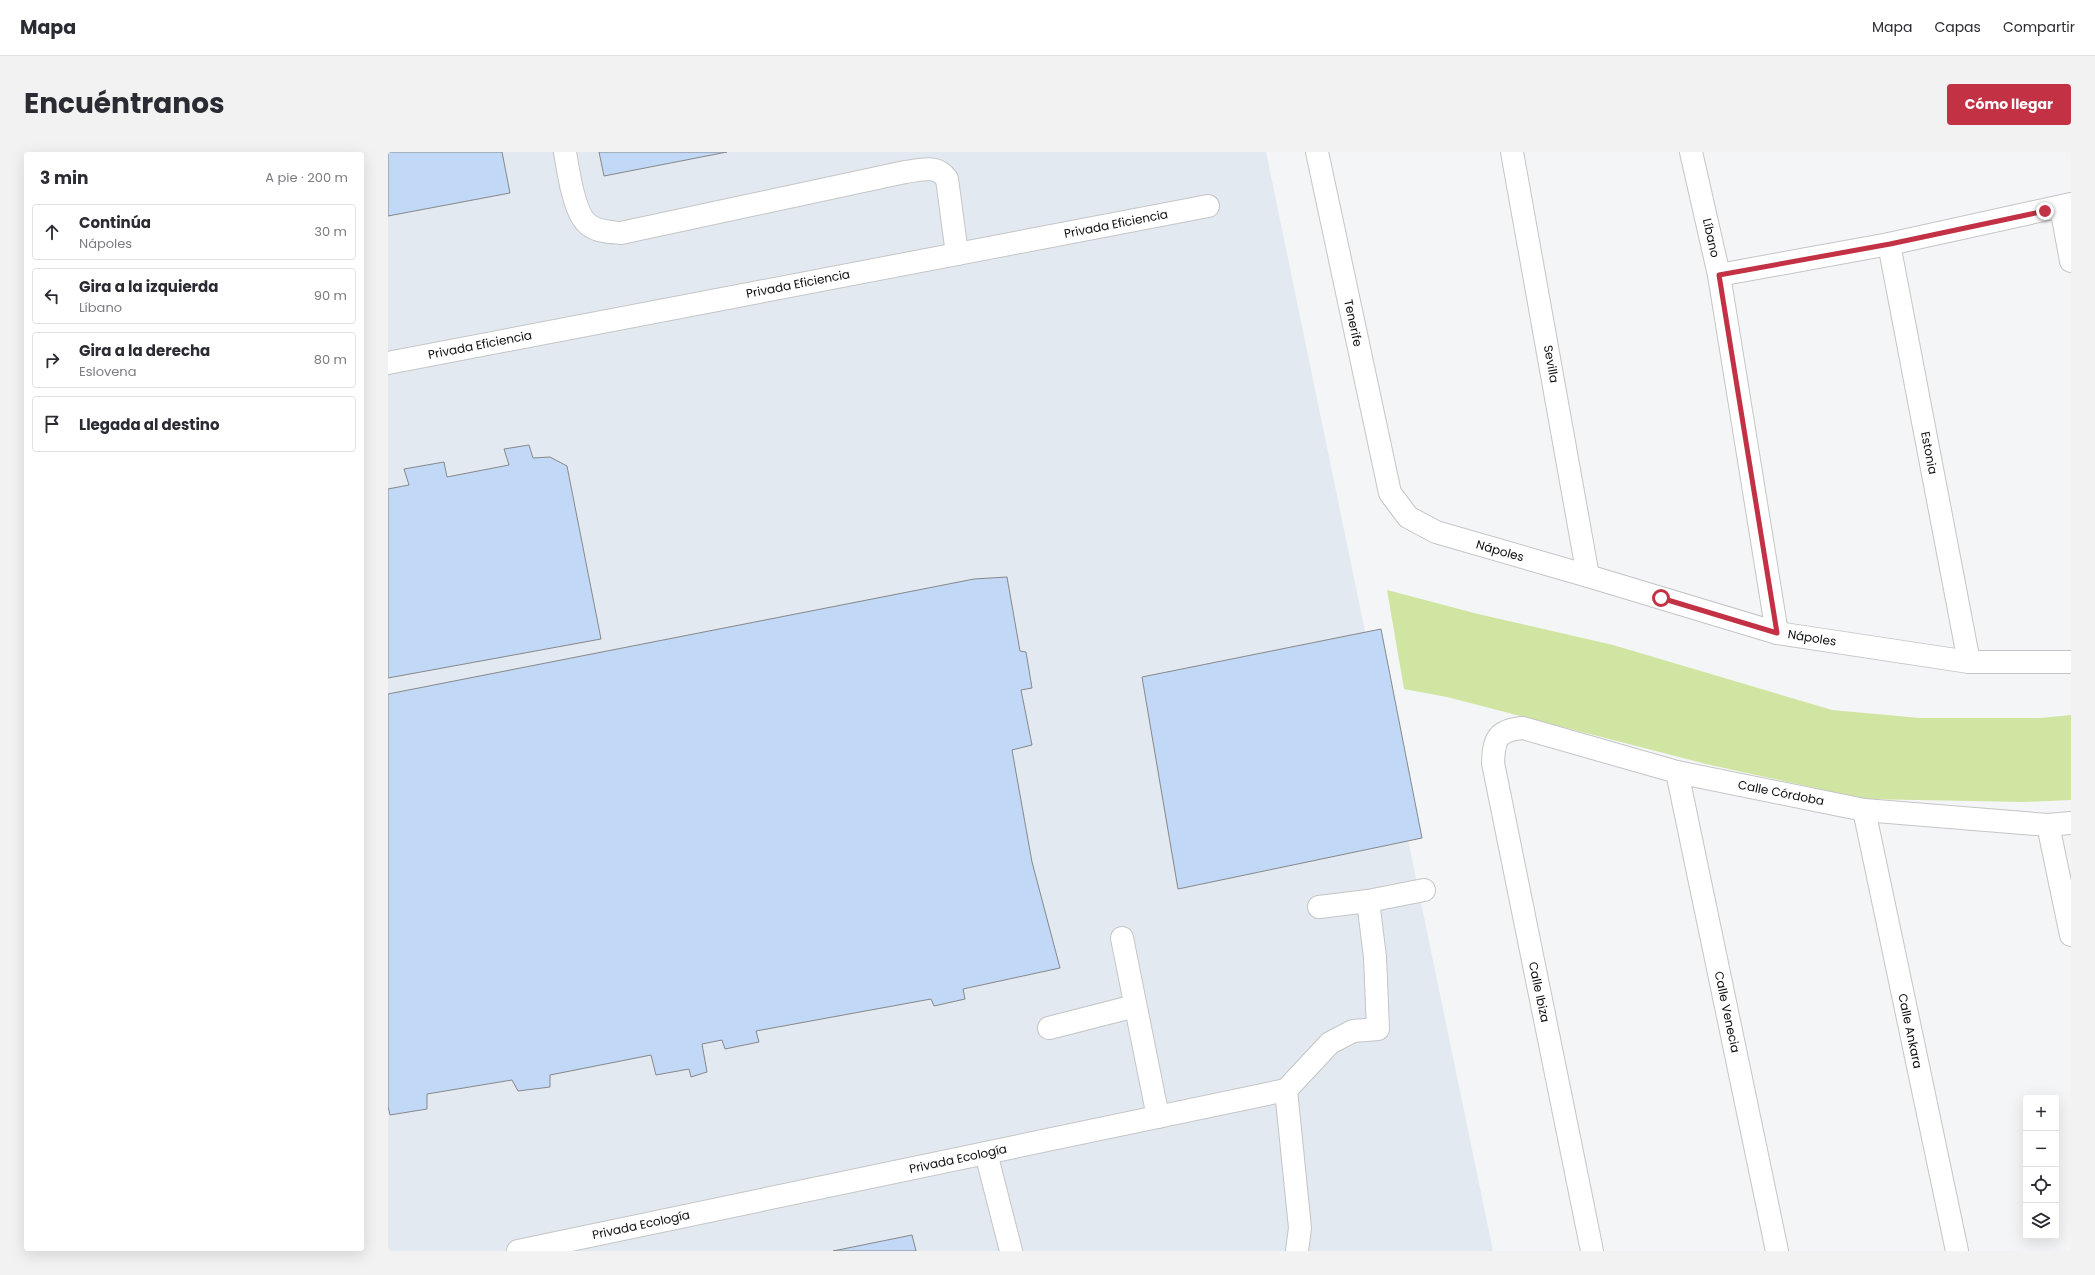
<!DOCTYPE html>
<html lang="es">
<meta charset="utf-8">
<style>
body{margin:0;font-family:Poppins,sans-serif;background:#f2f2f3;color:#2b2b33}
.controls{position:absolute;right:12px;bottom:12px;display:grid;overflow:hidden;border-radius:4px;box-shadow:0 4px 16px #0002}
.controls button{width:36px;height:36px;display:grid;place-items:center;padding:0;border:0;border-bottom:1px solid #e1e1e2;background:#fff;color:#2b2b33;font:20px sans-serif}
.stop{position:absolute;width:12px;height:12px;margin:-9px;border:3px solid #c23144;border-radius:50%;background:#fff}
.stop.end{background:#c23144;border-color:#fff;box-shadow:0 1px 4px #0008}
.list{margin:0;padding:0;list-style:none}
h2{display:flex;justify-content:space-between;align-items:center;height:52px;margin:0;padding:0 16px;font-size:17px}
h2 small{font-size:13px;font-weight:400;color:#7c7c81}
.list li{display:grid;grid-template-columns:26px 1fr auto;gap:12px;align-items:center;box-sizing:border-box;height:56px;margin:0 8px 8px;padding:0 8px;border:1px solid #e1e1e2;border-radius:4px}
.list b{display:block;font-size:15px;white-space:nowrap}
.list p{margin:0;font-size:13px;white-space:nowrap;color:#7c7c81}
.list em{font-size:13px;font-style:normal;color:#7c7c81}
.icon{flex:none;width:22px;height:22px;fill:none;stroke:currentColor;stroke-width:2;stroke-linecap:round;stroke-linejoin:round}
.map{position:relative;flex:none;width:1683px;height:1099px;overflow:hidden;border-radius:4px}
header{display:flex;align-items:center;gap:24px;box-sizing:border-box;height:56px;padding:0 20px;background:#fff;border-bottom:1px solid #e1e1e2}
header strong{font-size:19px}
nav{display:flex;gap:22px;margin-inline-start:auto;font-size:14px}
.intro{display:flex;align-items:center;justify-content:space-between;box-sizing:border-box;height:96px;padding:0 24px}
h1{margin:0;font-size:28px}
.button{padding:10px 18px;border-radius:4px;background:#c23144;color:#fff;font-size:14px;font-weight:700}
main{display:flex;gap:24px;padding:0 24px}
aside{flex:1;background:#fff;border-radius:4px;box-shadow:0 4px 16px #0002}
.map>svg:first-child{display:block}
.built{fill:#e3e9f0}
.green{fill:#d1e5a2}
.building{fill:#c1d8f6;stroke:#878889}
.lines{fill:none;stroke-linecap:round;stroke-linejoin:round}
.minor-casing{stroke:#c4c5c6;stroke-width:24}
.minor{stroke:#fff;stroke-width:22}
.route{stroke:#c23144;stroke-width:5}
.labels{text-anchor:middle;stroke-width:3;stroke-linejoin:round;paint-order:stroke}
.street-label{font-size:12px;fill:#0c0d0d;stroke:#fff}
</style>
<header>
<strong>Mapa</strong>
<nav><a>Mapa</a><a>Capas</a><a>Compartir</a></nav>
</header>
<div class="intro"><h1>Encuéntranos</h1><a class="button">Cómo llegar</a></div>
<main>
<aside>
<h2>3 min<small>A pie · 200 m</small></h2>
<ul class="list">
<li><svg class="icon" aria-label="ahead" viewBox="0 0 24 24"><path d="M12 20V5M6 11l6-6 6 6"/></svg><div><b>Continúa</b><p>Nápoles</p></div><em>30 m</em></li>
<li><svg class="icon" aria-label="left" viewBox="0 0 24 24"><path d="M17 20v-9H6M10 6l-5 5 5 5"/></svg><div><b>Gira a la izquierda</b><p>Líbano</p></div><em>90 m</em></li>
<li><svg class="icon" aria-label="right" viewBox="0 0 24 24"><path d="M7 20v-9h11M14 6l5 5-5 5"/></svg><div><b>Gira a la derecha</b><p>Eslovena</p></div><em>80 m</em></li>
<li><svg class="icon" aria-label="arrive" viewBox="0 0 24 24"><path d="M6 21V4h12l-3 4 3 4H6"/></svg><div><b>Llegada al destino</b></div></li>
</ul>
</aside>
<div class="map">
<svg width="1683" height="1099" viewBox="0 0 1683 1099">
<rect width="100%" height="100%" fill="#f4f5f6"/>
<!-- built -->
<polygon class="built" points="0,0 878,0 1105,1099 0,1099"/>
<!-- green -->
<polygon class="green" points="999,438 1090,462 1225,493 1444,558 1532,566 1652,566 1683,563 1683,648 1636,650 1477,647 1318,612 1059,545 1016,537"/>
<!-- building -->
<g class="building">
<polygon points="0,0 114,0 122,41 0,64"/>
<polygon points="211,0 339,0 216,24"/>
<polygon points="141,293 145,306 162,305 179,314 213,487 0,526 0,337 21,333 16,317 56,310 59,325 121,313 116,297"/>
<polygon points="619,425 632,499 638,500 644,536 633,538 644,593 624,598 644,710 672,816 575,837 577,847 546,854 543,847 368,879 371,890 337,897 334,888 314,892 319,920 303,925 301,917 268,923 263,903 162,923 162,935 130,939 124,928 39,942 39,957 2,963 0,954 0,542 586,427"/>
<polygon points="993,477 1034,686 790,737 754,525"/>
<polygon points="524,1083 528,1099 445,1099"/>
</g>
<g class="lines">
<!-- minor casing -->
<g class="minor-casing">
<g id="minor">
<path d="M177,0C180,18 186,63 201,73C210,80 222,80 233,81L517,20C533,18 549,12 559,27L569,102"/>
<polyline points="929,0 1002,341 1020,365 1048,380 1200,424 1389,481 1581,510 1683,510"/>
<polyline points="1124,0 1200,424"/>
<polyline points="1303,0 1331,123 1389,481"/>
<polyline points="1673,55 1683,109"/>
<polyline points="1501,92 1581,510"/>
<polyline points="1331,123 1501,92 1683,52"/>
<polyline points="0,211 820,54"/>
<polyline points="1289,620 1389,1099"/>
<polyline points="1476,658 1569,1099"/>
<polyline points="1660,673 1683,783"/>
<polyline points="931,755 980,749 1036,738"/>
<polyline points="734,786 770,965"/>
<polyline points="661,876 747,854"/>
<polyline points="898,938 912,1076 909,1099"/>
<polyline points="598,1001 623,1099"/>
<polyline points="130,1099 898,938 942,891 965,879 990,877 987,805 980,749"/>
<path d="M1204,1099L1105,611C1106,587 1109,578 1135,576L1289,620L1476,658L1660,673L1683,671"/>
</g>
</g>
<!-- minor -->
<use href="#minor" class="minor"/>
</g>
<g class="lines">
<!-- route -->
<polyline class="route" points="1273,446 1389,481 1331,123 1502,92 1657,59"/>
</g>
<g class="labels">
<!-- street labels -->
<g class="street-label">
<text transform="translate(728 72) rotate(-11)" y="4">Privada Eficiencia</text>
<text transform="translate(1323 86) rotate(77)" y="4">Líbano</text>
<text transform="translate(410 132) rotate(-11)" y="4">Privada Eficiencia</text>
<text transform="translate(965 171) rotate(78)" y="4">Tenerife</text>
<text transform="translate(92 193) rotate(-11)" y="4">Privada Eficiencia</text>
<text transform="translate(1163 212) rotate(80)" y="4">Sevilla</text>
<text transform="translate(1541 301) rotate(79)" y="4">Estonia</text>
<text transform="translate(1112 399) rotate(16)" y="4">Nápoles</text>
<text transform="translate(1424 486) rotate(9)" y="4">Nápoles</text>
<text transform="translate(1393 641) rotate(11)" y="4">Calle Córdoba</text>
<text transform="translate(1151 840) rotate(78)" y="4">Calle Ibiza</text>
<text transform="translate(1339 860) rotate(78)" y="4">Calle Venecia</text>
<text transform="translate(1522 879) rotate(78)" y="4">Calle Ankara</text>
<text transform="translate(570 1007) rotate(-12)" y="4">Privada Ecología</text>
<text transform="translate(253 1073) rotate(-12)" y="4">Privada Ecología</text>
</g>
</g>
</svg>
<div class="controls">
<button>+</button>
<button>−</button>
<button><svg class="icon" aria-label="locate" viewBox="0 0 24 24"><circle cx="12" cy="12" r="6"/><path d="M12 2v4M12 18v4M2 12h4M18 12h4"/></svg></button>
<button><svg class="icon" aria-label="layers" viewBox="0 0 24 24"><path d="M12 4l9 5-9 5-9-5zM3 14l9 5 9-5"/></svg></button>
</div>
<div class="stop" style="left:1273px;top:446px"></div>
<div class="stop end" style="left:1657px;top:59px"></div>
</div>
</main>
